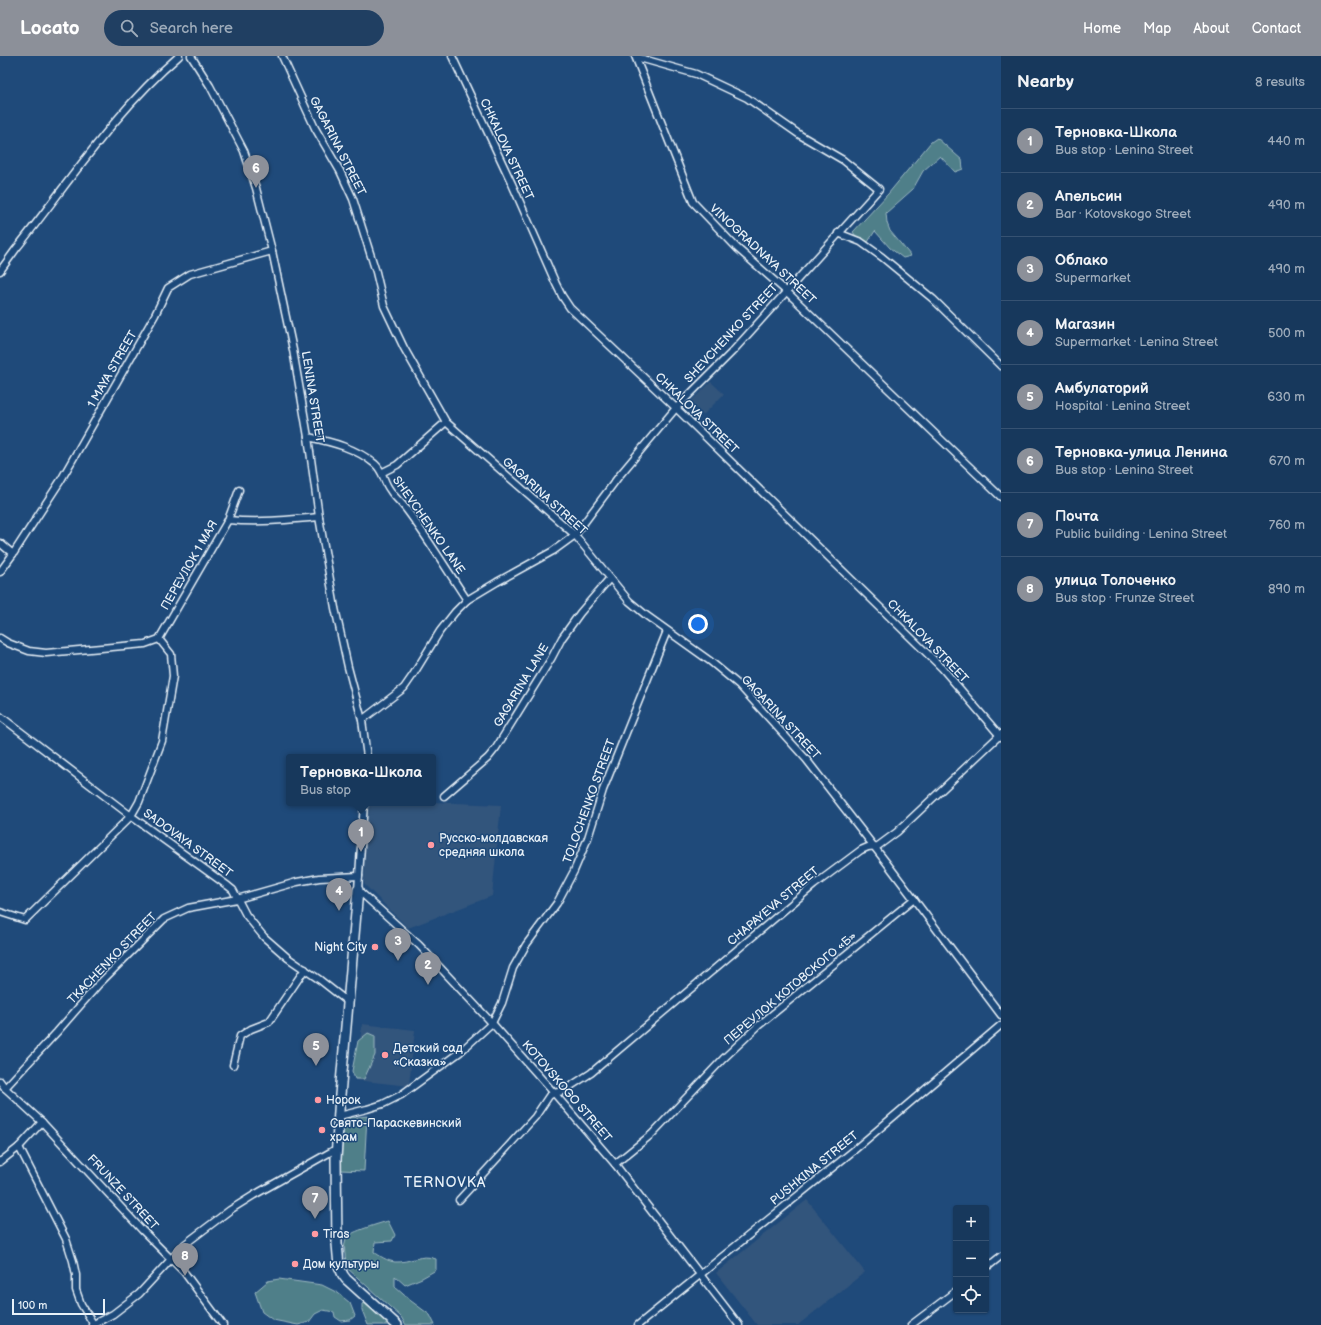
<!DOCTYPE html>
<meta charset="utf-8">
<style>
body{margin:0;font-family:"Balsamiq Sans",sans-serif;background:#203f62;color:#f1f3f6}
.controls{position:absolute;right:12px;bottom:12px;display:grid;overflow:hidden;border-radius:4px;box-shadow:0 1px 3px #0004}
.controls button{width:36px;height:36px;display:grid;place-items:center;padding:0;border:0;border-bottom:1px solid #365272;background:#17385c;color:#f1f3f6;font:20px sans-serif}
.scale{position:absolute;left:12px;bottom:10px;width:93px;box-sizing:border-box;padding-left:4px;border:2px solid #e8f1f8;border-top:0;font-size:11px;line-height:14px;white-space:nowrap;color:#e8f1f8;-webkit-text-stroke:3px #1f4a7a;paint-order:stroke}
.you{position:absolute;left:698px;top:568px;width:14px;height:14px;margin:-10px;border:3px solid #fff;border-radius:50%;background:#1a73e8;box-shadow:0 0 0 6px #1a73e833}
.badge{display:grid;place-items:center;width:26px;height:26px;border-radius:50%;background:#8c9099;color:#fff;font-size:13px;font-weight:700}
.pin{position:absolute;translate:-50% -33px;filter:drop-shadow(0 1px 2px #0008)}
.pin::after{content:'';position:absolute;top:21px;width:14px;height:12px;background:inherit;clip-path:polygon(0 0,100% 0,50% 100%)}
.popup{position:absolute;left:286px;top:698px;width:150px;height:52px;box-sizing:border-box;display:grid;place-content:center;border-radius:4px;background:#17385c;filter:drop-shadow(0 1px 3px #0005);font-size:13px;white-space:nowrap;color:#9eacbb}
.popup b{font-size:15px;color:#f1f3f6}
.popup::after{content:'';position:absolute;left:50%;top:100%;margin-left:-8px;border:8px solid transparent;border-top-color:#17385c}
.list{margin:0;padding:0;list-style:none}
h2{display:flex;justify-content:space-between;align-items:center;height:52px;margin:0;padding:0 16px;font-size:17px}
h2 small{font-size:13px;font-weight:400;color:#9eacbb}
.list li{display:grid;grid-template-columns:26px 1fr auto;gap:12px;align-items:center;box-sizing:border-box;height:64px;padding:0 16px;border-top:1px solid #365272}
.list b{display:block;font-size:15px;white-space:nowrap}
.list p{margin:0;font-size:13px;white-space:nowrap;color:#9eacbb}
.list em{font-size:13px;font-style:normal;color:#9eacbb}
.icon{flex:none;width:22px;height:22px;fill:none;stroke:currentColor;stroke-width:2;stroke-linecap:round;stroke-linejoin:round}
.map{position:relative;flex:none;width:1001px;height:1269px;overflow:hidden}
header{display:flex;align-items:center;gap:24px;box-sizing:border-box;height:56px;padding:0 20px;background:#8c9099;color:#fff}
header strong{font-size:19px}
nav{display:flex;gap:22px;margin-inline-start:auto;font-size:14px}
.search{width:280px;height:36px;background:#203f62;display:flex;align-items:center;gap:10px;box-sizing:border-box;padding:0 14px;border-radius:22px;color:#9eacbb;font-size:15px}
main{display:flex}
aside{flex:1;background:#17385c}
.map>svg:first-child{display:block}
.built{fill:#32547c}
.green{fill:#4f7f89;stroke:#9cb8c0}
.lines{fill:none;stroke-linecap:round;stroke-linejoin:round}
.street-casing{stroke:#e8f1f8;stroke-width:9}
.secondary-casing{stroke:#e8f1f8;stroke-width:12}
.street{stroke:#1f4a7a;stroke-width:6}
.secondary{stroke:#1f4a7a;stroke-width:9}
.poi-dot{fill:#ff9aa2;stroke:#1f4a7a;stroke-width:1.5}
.labels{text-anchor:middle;stroke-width:3;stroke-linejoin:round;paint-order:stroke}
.street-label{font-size:12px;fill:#e8f1f8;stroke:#1f4a7a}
.poi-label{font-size:12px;fill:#e8f1f8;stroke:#1f4a7a;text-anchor:start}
.quarter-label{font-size:14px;letter-spacing:1px;fill:#e8f1f8;stroke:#1f4a7a}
</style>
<header>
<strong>Locato</strong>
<div class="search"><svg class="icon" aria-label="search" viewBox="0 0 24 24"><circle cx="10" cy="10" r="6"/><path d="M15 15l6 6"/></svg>Search here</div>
<nav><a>Home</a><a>Map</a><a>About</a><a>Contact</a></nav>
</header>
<main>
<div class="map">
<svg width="1001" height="1269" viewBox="0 0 1001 1269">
<rect width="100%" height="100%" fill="#1f4a7a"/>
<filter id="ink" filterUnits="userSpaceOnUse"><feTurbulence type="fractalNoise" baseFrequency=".025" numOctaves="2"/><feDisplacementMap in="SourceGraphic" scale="8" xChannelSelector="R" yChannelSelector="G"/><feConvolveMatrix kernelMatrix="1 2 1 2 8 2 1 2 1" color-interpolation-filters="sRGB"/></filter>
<g filter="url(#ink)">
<!-- built -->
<g class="built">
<polygon points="711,326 724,338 703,359 690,346"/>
<polygon points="433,746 501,749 492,840 408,872 364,828 366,747"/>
<polygon points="362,968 415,974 409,1030 355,1024"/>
<polygon points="807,1144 865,1216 798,1269 757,1269 716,1217"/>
</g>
<!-- green -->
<g class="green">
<polygon points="937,82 962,104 963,113 955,116 940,100 923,115 913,133 886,157 887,167 890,175 911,200 903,202 890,192 875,175 868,186 858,183 853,176 888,138 931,86"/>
<polygon points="368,977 375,980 375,999 364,1023 355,1023 352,1015 358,985"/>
<polygon points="367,1060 364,1115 340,1114 344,1063"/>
<path d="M388,1165L395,1179L392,1185L375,1186L374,1196C380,1200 387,1205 395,1206C410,1207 421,1197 436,1203V1214L422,1222L405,1229L395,1220V1231L411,1245L430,1259L435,1269H406L401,1261L347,1212C346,1204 342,1188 347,1181C350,1176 381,1167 388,1165Z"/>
<polygon points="279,1223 322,1229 338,1237 350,1247 355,1260 350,1264 341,1265 335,1261 334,1256 323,1254 315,1258 309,1266 298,1269 273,1264 262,1256 255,1236 268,1225"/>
<polygon points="366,1245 393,1269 368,1269 362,1254 362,1248"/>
</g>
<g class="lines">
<!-- street casing -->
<g class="street-casing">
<g id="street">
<polyline points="191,0 210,30 244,95 256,132 272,195 293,294 308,381 319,461 335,552 348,611 362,664 367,701"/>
<polyline points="282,0 315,72 340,115 353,143 376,216 384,250 404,292 446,366 575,479 629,545 647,560 710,605 739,629 806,703 886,806 1001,959"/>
<polyline points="452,0 512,128 556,228 562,240 570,252 676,352 942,612 1001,681"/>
<polyline points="635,0 693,146 737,192 786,235 1001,441"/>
<polyline points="838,177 861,186 882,201 933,243 1001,310"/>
<path d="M0,215L16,193C68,128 115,55 179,0"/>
<path d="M308,381C332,386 356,392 375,408C384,416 383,425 390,434C394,441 401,446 406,453C428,482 447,514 467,544"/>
<polyline points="383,416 397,409 446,366"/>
<polyline points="228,464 239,434"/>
<polyline points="0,487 13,498"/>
<polyline points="0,516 13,498 61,424 155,259 168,232 190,218 272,195"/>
<path d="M0,582L8,587L29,595L46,597L145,588L159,583L228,464C259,467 288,464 319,461"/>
<polyline points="0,660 131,760 228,830 233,834 246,859 264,881 288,902 320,924 348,946"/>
<polyline points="362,664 404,632 413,619 440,575 455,556 467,544 497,526 553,495 575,479 619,420 676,352 732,296 879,133 843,104 800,79 747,42 696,18 636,1"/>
<polyline points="444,740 488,702 496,692 551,603 562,582 580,557 610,522"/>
<polyline points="364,747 358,834 419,889 492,967 554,1037 615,1108 739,1269"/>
<polyline points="0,856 25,864 131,760 139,746 162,685 173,620 171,598 159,583"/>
<polyline points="233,1009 240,980 251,973 269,966 305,913"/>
<polyline points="0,1025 5,1032 42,1066 142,1174 184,1216 223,1269"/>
<polyline points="5,1032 57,976 98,929 164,863 188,852 237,843 297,826 319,822 359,820"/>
<polyline points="339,1060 367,1053 383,1048 401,1039 460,996 492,967 502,947 513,912 526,889 557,847 574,815 588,782 603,734 667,575"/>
<polyline points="19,1091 66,1183 73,1205 76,1219 76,1234 81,1248 94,1269"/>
<polyline points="0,1106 19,1091 42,1066"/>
<polyline points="615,1108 652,1078 723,1003 758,970 914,843"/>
<polyline points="459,1144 535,1061 549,1040 554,1037 563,1035 591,1017 814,829 861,794 868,791 878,790 897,776 1001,678"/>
<polyline points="986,1212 1001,1200"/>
<polyline points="92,1269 113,1258 139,1238 185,1188 230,1154 254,1139 336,1093"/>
<polyline points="638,1269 853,1095 1001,969"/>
<polyline points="911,1269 956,1235"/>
</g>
</g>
<!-- secondary casing -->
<g class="secondary-casing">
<polyline id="secondary" points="358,834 340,1039 336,1103 337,1188 339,1210 343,1219 346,1223 397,1269"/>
</g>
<!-- street -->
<use href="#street" class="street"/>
<!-- secondary -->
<use href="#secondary" class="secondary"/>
</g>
</g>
<!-- markers -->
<g class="poi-dot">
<circle cx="431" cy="789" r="4"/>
<circle cx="375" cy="891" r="4"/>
<circle cx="385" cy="999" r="4"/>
<circle cx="318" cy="1044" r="4"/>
<circle cx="322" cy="1074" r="4"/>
<circle cx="315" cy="1178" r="4"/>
<circle cx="295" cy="1208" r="4"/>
</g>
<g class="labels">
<!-- street labels -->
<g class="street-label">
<text transform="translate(338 90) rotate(63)" y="4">GAGARINA STREET</text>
<text transform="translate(507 93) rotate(65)" y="4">CHKALOVA STREET</text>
<text transform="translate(763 198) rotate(43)" y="4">VINOGRADNAYA STREET</text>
<text transform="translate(731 277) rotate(-47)" y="4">SHEVCHENKO STREET</text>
<text transform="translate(112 313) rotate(-60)" y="4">1 MAYA STREET</text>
<text transform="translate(313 341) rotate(81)" y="4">LENINA STREET</text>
<text transform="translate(697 357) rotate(44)" y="4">CHKALOVA STREET</text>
<text transform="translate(545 440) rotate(42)" y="4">GAGARINA STREET</text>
<text transform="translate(429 469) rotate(55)" y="4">SHEVCHENKO LANE</text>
<text transform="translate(189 509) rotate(-60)" y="4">ПЕРЕУЛОК 1 МАЯ</text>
<text transform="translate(928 585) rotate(46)" y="4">CHKALOVA STREET</text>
<text transform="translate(521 629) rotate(-59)" y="4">GAGARINA LANE</text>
<text transform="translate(781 661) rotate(47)" y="4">GAGARINA STREET</text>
<text transform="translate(589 745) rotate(-70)" y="4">TOLOCHENKO STREET</text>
<text transform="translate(188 787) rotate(36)" y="4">SADOVAYA STREET</text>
<text transform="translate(773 850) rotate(-40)" y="4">CHAPAYEVA STREET</text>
<text transform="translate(112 902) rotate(-46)" y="4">TKACHENKO STREET</text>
<text transform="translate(790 932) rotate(-40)" y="4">ПЕРЕУЛОК КОТОВСКОГО «Б»</text>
<text transform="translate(567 1035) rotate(49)" y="4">KOTOVSKOGO STREET</text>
<text transform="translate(814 1112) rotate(-39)" y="4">PUSHKINA STREET</text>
<text transform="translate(123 1136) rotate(47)" y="4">FRUNZE STREET</text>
</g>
<!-- poi labels -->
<g class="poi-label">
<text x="439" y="786">Русско-молдавская<tspan x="439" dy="14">средняя школа</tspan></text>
<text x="367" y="895" text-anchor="end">Night City</text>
<text x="393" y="996">Детский сад<tspan x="393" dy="14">«Сказка»</tspan></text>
<text x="326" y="1048">Норок</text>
<text x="330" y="1071">Свято-Параскевинский<tspan x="330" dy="14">храм</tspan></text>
<text x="323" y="1182">Tiras</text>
<text x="303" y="1212">Дом культуры</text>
</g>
<!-- quarter labels -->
<g class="quarter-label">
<text x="445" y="1131">TERNOVKA</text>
</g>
</g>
</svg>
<div class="controls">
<button>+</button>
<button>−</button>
<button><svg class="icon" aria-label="locate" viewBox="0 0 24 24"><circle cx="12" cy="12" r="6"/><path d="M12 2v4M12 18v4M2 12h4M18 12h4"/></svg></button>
</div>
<div class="scale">100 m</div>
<div class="you"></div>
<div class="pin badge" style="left:361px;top:796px">1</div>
<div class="popup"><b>Терновка-Школа</b>Bus stop</div>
<div class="pin badge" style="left:428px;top:929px">2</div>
<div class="pin badge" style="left:398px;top:905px">3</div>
<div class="pin badge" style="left:339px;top:855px">4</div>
<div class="pin badge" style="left:316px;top:1010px">5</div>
<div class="pin badge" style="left:256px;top:132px">6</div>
<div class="pin badge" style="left:315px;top:1163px">7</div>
<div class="pin badge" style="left:185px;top:1220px">8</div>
</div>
<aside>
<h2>Nearby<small>8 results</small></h2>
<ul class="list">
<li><span class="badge">1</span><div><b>Терновка-Школа</b><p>Bus stop · Lenina Street</p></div><em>440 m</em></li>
<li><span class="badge">2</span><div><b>Апельсин</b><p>Bar · Kotovskogo Street</p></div><em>490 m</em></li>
<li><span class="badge">3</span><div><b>Облако</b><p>Supermarket</p></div><em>490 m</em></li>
<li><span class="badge">4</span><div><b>Магазин</b><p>Supermarket · Lenina Street</p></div><em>500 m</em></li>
<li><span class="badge">5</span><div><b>Амбулаторий</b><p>Hospital · Lenina Street</p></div><em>630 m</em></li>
<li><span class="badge">6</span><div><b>Терновка-улица Ленина</b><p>Bus stop · Lenina Street</p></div><em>670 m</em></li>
<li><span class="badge">7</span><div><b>Почта</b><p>Public building · Lenina Street</p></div><em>760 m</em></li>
<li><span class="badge">8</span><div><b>улица Толоченко</b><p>Bus stop · Frunze Street</p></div><em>890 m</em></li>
</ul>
</aside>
</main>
